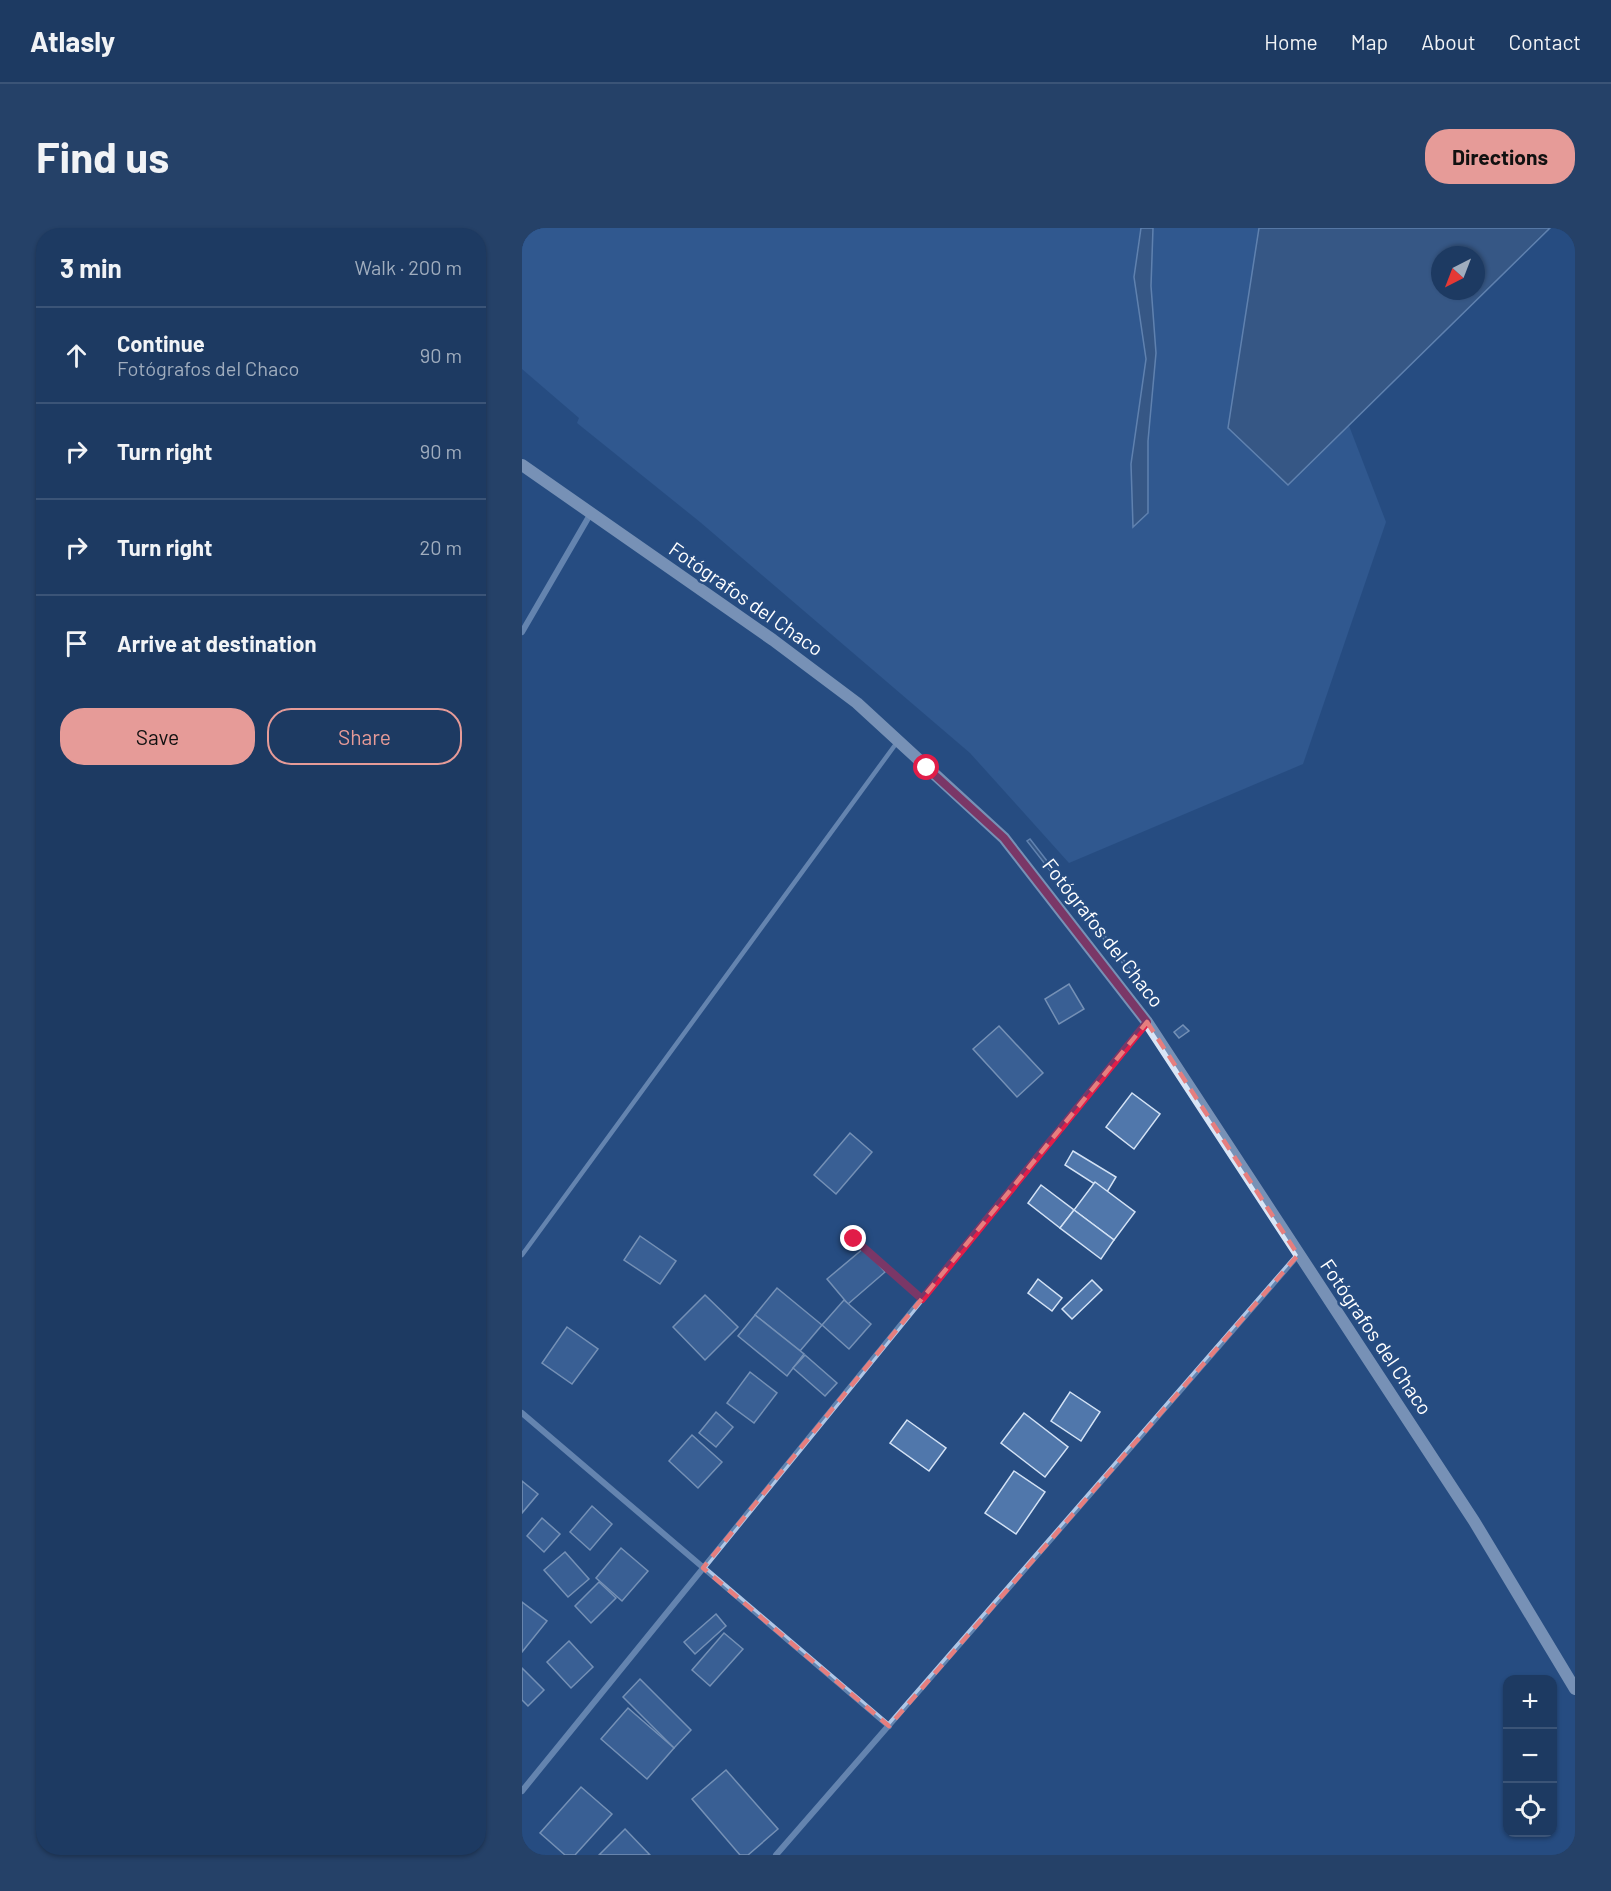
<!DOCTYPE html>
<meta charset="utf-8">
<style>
body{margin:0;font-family:Barlow,sans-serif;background:#254168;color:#f1f3f6}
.controls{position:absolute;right:18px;bottom:18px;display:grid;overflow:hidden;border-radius:12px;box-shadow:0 2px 4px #0004}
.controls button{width:54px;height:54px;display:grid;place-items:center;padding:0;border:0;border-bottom:2px solid #3b5477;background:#1d3a62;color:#f1f3f6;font:30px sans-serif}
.compass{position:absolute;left:909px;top:18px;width:54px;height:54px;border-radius:50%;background:#1d3a62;box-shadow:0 2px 4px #0004;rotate:222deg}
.stop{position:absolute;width:18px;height:18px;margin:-14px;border:4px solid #e11d48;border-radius:50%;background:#fff}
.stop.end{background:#e11d48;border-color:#fff;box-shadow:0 2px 6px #0008}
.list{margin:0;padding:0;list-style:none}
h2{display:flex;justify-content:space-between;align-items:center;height:78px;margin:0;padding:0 24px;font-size:26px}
h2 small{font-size:20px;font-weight:400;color:#a0adbe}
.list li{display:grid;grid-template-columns:39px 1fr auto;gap:18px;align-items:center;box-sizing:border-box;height:96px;padding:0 24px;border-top:2px solid #3b5477}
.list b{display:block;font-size:22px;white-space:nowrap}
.list p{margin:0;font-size:20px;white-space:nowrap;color:#a0adbe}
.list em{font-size:20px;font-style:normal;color:#a0adbe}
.actions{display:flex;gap:12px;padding:18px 24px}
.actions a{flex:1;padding:14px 0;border:2px solid #e69b98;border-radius:24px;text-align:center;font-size:21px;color:#e69b98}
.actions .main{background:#e69b98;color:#111}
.icon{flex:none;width:33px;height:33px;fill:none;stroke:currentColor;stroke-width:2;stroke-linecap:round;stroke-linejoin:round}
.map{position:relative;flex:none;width:1053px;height:1627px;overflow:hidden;border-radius:24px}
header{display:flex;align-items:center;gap:36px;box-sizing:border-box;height:84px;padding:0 30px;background:#1d3a62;border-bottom:2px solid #3b5477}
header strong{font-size:28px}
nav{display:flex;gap:33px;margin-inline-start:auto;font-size:21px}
.intro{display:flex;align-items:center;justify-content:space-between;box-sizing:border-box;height:144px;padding:0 36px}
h1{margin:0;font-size:42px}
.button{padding:15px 27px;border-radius:24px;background:#e69b98;color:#111;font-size:21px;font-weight:700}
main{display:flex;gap:36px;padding:0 36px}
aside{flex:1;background:#1d3a62;border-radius:24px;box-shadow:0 2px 4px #0004}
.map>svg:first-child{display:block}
.green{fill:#3c669f}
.water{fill:#49648a;stroke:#a5c2e7;stroke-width:1.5;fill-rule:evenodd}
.building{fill:#5077ab;stroke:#d3e2f5;stroke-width:1.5}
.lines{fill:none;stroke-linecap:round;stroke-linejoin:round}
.lane{stroke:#b0c7e6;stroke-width:4.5}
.street{stroke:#b0c7e6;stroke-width:6}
.secondary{stroke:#d9e5f6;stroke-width:12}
.route{stroke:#e11d48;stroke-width:8}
.marked{fill:none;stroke:#e67e7e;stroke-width:4.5;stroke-dasharray:12 8;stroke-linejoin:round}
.labels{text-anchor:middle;stroke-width:5;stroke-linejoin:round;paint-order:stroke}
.street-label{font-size:20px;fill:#fff;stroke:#274d82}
</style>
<header>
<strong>Atlasly</strong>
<nav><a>Home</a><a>Map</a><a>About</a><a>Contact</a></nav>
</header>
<div class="intro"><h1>Find us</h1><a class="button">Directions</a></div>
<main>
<aside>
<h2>3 min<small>Walk · 200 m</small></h2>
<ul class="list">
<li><svg class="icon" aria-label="ahead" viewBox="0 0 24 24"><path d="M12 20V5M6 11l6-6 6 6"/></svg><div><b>Continue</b><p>Fotógrafos del Chaco</p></div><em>90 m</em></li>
<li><svg class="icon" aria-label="right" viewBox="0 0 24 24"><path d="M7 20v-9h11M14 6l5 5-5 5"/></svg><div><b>Turn right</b></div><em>90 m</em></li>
<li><svg class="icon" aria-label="right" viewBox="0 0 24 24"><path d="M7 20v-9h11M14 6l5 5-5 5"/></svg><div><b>Turn right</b></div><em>20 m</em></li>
<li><svg class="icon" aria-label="arrive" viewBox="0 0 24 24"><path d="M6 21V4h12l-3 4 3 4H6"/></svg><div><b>Arrive at destination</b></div></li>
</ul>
<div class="actions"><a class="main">Save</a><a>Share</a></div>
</aside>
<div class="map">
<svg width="1053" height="1627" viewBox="0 0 1053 1627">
<rect width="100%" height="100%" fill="#274d82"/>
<!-- green -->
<polygon class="green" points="0,0 751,0 864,294 781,536 547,635 448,525 178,294 55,195 57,190 0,141"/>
<!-- water -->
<g class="water">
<polygon points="619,0 631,0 629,58 634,125 626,213 626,285 611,299 609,236 624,131 612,49"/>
<path d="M737,0H1028L766,257L706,200ZM918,27H954V63H918Z"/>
<polygon points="508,611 625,762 623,764 505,613"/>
</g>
<!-- building -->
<g class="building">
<polygon points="547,756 562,781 537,796 523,771"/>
<polygon points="661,797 667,803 657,810 652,804"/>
<polygon points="477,798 521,845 495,869 451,821"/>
<polygon points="610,865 638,886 612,921 584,899"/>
<polygon points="328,905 350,924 314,966 292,947"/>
<polygon points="551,923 594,949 585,964 543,937"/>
<polygon points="573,954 613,984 592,1012 552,982"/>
<polygon points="519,957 552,982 538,1000 506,975"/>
<polygon points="552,982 592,1012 579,1031 538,1000"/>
<polygon points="118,1008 154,1033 138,1056 102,1032"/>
<polygon points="342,1020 363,1044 326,1076 305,1051"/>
<polygon points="516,1051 540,1070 530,1083 506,1065"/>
<polygon points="570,1052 580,1062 550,1091 540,1081"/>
<polygon points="255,1060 300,1097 278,1123 233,1087"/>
<polygon points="183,1067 216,1099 183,1132 151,1099"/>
<polygon points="322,1072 349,1096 327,1121 300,1097"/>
<polygon points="233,1087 282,1126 265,1148 216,1108"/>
<polygon points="45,1099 76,1121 50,1156 20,1135"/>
<polygon points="283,1127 315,1155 303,1168 271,1140"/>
<polygon points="228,1144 255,1165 232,1195 205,1175"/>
<polygon points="548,1164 578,1184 559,1213 529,1193"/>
<polygon points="194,1184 211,1199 194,1219 177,1205"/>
<polygon points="502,1185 546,1219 523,1249 479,1215"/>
<polygon points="385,1192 424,1220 407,1243 368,1215"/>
<polygon points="170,1207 200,1234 176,1260 147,1233"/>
<polygon points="492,1243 523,1264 494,1306 463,1285"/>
<polygon points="0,1253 16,1266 0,1285"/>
<polygon points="70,1278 90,1296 68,1322 48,1304"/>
<polygon points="20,1290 38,1306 22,1324 5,1308"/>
<polygon points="99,1320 126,1343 100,1373 74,1350"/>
<polygon points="43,1324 67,1351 46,1369 22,1342"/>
<polygon points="77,1354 94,1370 69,1395 53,1378"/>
<polygon points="0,1374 25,1393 0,1424"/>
<polygon points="194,1386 204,1398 173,1426 162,1414"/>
<polygon points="202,1405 221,1421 188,1458 170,1442"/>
<polygon points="47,1413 71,1439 49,1460 25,1434"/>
<polygon points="0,1440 22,1462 6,1478 0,1472"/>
<polygon points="118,1451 169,1502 152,1520 101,1469"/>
<polygon points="106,1480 152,1520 125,1551 79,1511"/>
<polygon points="204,1542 256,1601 226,1627 218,1627 170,1571"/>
<polygon points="59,1559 90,1586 53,1627 43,1627 18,1605"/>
<polygon points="103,1601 128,1627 77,1627"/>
</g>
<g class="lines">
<!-- lane -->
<g class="lane">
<polyline points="332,1011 400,1071"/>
<polyline points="0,1027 376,513"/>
</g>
<!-- street -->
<g class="street">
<polyline points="0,404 69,285"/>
<polyline points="0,1185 367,1498"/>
<polyline points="0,1563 625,794"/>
<polyline points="254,1627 776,1027"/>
</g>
<!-- secondary -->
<polyline class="secondary" points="0,237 251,412 335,475 482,610 625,794 952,1293 1053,1461"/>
</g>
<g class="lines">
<!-- route -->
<polyline class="route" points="332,1011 400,1071 625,794 482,610 405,540"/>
</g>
<!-- marked area -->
<path d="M0 0H1053V1627H0ZM625,794L776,1027L367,1498L181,1340Z" fill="#274d82" fill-opacity=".55" fill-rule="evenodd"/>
<path class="marked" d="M625,794L776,1027L367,1498L181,1340Z"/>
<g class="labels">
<!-- street labels -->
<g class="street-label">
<text transform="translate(224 371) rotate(35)" y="7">Fotógrafos del Chaco</text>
<text transform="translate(581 705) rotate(52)" y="7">Fotógrafos del Chaco</text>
<text transform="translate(854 1109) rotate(56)" y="7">Fotógrafos del Chaco</text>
</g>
</g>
</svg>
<div class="controls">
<button>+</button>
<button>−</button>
<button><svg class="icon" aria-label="locate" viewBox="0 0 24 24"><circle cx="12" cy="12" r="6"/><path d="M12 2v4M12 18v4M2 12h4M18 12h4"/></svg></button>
</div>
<svg class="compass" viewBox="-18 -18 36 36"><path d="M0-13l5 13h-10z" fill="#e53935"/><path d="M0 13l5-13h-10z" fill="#a0adbe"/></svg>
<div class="stop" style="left:405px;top:540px"></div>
<div class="stop end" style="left:332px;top:1011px"></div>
</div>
</main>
